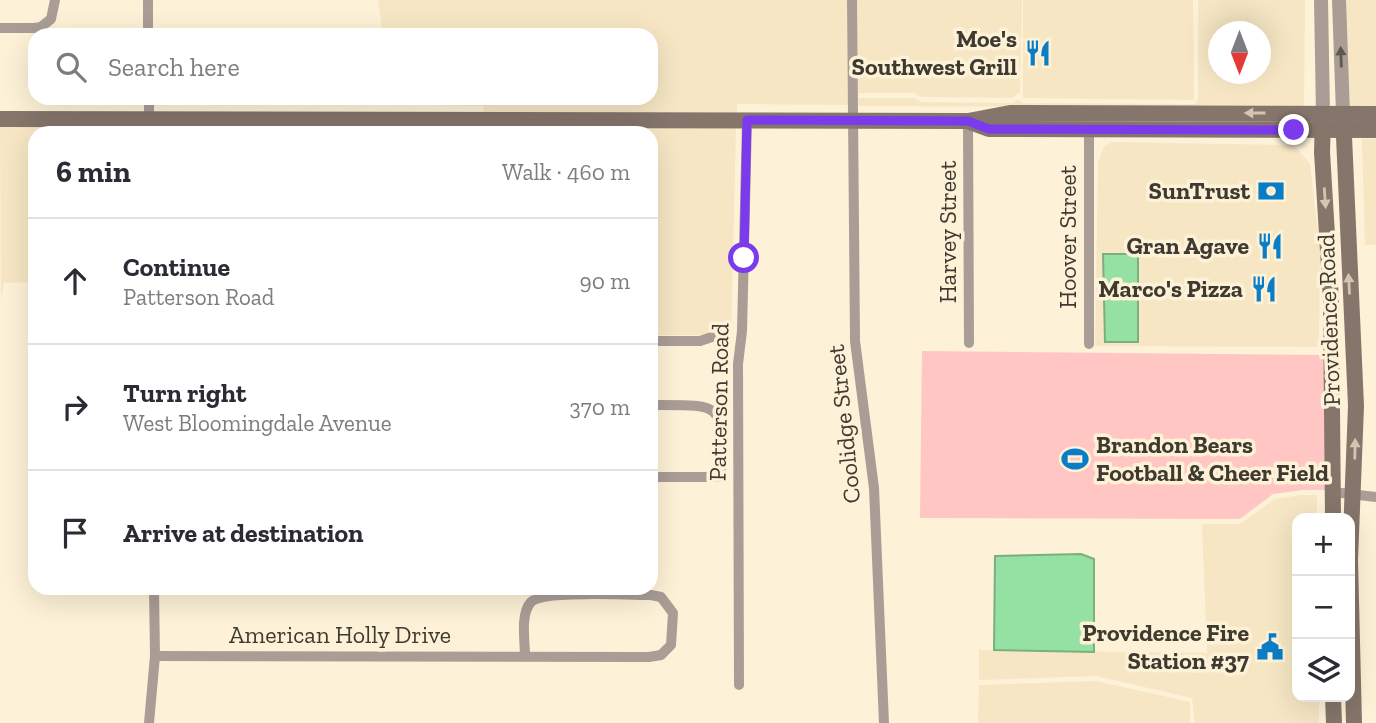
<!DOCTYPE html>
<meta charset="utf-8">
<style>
body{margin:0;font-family:"Zilla Slab",serif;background:#f7f7f7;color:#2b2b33}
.controls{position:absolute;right:21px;bottom:21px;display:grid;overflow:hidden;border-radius:14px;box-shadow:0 7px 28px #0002}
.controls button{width:63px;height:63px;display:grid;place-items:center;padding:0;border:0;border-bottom:2px solid #e1e1e2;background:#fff;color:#2b2b33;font:35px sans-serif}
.compass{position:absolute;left:1208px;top:21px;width:63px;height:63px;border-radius:50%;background:#fff;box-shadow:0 7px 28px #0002;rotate:180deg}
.stop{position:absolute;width:21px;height:21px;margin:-16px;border:5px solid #7c3aed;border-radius:50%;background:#fff}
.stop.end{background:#7c3aed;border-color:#fff;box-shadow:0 2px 7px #0008}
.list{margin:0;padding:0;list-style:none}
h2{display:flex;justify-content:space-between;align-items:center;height:91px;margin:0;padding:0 28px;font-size:30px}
h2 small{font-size:23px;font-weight:400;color:#7c7c81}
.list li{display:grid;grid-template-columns:46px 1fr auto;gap:21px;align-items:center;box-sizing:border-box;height:126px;padding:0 28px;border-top:2px solid #e1e1e2}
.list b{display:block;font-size:26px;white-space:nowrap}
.list p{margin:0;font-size:23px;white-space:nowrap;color:#7c7c81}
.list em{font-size:23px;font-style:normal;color:#7c7c81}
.icon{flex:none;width:38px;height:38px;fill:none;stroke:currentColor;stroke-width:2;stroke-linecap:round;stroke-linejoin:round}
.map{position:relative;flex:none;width:1376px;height:723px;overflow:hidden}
.search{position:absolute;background:#fff;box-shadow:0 7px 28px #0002;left:28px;top:28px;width:630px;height:77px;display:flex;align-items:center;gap:18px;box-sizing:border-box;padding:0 24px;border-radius:21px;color:#7c7c81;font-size:26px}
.panel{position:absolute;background:#fff;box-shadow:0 7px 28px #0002;left:28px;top:126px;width:630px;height:469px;border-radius:21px}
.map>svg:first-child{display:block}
.built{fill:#f6e6c4;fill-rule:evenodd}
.green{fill:#ffc6c4}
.water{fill:#94e1a3;stroke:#7aaf80;stroke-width:2}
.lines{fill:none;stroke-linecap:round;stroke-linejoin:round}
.minor{stroke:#a99d96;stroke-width:10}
.tertiary{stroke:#a99d96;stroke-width:14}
.secondary{stroke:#85756b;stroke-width:16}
.oneway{fill:#5f584f}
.oneway2{fill:#d3c6b1}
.route{stroke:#7c3aed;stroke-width:9}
.labels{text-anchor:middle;stroke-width:7;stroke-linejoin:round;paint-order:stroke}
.poi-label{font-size:24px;font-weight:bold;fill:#3f3a30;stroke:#fdf1d7;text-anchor:end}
.street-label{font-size:24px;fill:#3f3a30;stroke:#fdf1d7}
</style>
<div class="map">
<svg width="1376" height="723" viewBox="0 0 1376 723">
<rect width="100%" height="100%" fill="#fdf1d7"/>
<!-- built -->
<g class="built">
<polygon points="378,0 847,0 848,105 737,104 737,114 485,115 483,106 394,104 393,98 651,98 651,35 383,35"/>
<polygon points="856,0 1022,0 1020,92 1012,98 921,97 915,93 857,93"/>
<polygon points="1023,0 1193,0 1194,100 1023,98"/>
<path d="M1198,0H1305L1304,108L858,106V98H914L921,102L1012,103L1019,100L1023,103L1195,104L1198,100ZM1218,32H1260V74H1218Z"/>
<polygon points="1345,0 1376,0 1376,106 1350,106"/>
<polygon points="0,125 144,125 144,133 35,133 35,282 4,283 1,300"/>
<rect x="154" y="125" width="121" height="8"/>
<polygon points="488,126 736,126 731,337 721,337 717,329 707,335 651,335 651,133 488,133"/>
<polygon points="1362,139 1376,139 1376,245 1365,245"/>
<polygon points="1111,142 1292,145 1299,151 1310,164 1320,249 1319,347 1095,346 1098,162 1104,147"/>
<polygon points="1302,495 1317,495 1317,518 1297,518 1297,697 1319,697 1319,723 1195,723 1192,698 1096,676 979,680 979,650 1207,653 1202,524 1240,524 1275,499"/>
<polygon points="1096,681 1190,702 1190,723 978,723 979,685"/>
</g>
<!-- green -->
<polygon class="green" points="922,351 1325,355 1327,490 1302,490 1273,494 1240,519 920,518"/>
<!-- water -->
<g class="water">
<polygon points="1103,254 1138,254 1138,342 1105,342"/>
<polygon points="1081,554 1094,559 1094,652 994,650 995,556"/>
</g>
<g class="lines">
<!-- minor -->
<g class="minor">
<polyline points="148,0 148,35"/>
<polyline points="852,0 855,341 874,488 884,723"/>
<polyline points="0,28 34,28 41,27 51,19 55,0"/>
<polyline points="149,98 149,133"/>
<polyline points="968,121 969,343"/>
<polyline points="1089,129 1089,344"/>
<polyline points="651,341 700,341 715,336"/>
<path d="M651,405C727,405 721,402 721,477H651"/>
<polyline points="1333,492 1376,497"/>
<path d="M155,656L649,657L661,655L671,645L673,613L661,597L651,595C630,595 543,590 531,602C520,614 525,641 525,656"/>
<polyline points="739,685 738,364 742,331 747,120"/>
<polyline points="149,723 155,656 154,588"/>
</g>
<!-- tertiary -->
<g class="tertiary">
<polyline points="1321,0 1323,113"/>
<polyline points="1339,0 1343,114"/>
</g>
<!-- secondary -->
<g class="secondary">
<polyline points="1343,114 1356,406 1350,560 1354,723"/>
<polyline points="0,119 968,121 1010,113 1376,114"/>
<polyline points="1323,119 1322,152 1331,301 1333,518"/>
<polyline points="970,122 989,129 1006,129 1376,130"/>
<polyline points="1333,697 1334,723"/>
</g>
</g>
<!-- one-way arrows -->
<defs><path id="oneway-solid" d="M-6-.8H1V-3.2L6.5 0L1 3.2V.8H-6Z" transform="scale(1.75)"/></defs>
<use class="oneway" href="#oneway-solid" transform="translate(1341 57) rotate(-92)"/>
<g class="oneway2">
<use href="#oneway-solid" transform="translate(1255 113) rotate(-180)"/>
<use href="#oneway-solid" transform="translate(1325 198) rotate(86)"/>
<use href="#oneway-solid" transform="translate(1349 284) rotate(-93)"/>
<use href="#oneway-solid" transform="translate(1355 449) rotate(-89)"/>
</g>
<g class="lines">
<!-- route -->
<polyline class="route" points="744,258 747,120 968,121 989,129 1006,129 1294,130"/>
</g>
<!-- icons -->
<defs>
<g id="restaurant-bare" transform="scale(2.1)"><path d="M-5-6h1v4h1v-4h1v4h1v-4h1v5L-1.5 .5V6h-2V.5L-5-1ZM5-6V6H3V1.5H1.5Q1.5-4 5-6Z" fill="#097dc6" stroke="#fdf1d7" stroke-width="2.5" paint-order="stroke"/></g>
<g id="bank-bare" transform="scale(2.1)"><path d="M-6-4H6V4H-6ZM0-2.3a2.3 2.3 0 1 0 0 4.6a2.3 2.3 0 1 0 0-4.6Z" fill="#097dc6" stroke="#fdf1d7" stroke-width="2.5" paint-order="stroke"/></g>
<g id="stadium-bare" transform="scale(2.1)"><path d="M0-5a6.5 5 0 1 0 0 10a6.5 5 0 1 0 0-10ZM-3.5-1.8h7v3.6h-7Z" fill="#097dc6" stroke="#fdf1d7" stroke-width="2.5" paint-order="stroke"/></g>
<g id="civic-bare" transform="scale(2.1)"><path d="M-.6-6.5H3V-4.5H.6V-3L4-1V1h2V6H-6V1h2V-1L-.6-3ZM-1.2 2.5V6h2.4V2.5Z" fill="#097dc6" stroke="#fdf1d7" stroke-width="2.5" paint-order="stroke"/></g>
</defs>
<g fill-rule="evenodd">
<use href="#restaurant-bare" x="1038" y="53"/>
<use href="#bank-bare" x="1271" y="191"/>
<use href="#restaurant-bare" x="1270" y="246"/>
<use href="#restaurant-bare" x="1264" y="289"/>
<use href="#stadium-bare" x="1075" y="459"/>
<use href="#civic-bare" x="1270" y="647"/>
</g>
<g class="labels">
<!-- poi labels -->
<g class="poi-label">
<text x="1017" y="47">Moe's<tspan x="1017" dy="28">Southwest Grill</tspan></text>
<text x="1250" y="199">SunTrust</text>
<text x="1249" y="254">Gran Agave</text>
<text x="1243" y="297">Marco's Pizza</text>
<text x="1096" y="453" text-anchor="start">Brandon Bears<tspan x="1096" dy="28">Football &amp; Cheer Field</tspan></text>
<text x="1249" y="641">Providence Fire<tspan x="1249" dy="28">Station #37</tspan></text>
</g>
<!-- street labels -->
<g class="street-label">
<text transform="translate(948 232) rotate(-90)" y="8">Harvey Street</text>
<text transform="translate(1068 237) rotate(-90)" y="8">Hoover Street</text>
<text transform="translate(1329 320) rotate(-92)" y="8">Providence Road</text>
<text transform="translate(719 402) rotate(-89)" y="8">Patterson Road</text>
<text transform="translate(844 424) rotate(-96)" y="8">Coolidge Street</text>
<text x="340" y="643">American Holly Drive</text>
</g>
</g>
</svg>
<div class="controls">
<button>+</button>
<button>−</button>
<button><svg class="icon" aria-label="layers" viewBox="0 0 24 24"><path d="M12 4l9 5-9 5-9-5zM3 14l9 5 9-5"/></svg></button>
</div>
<svg class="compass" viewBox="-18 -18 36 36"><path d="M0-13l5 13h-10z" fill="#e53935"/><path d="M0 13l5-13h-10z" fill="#7c7c81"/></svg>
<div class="stop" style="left:744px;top:258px"></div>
<div class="stop end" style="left:1294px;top:130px"></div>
<div class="search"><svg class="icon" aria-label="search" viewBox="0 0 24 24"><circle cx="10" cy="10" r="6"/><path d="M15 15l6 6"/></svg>Search here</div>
<section class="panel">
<h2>6 min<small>Walk · 460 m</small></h2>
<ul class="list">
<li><svg class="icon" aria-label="ahead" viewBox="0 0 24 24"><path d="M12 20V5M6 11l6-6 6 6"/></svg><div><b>Continue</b><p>Patterson Road</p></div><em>90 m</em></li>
<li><svg class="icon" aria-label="right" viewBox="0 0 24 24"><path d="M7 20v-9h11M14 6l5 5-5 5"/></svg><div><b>Turn right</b><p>West Bloomingdale Avenue</p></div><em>370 m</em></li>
<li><svg class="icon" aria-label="arrive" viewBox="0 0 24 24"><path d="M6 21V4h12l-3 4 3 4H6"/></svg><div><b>Arrive at destination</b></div></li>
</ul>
</section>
</div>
